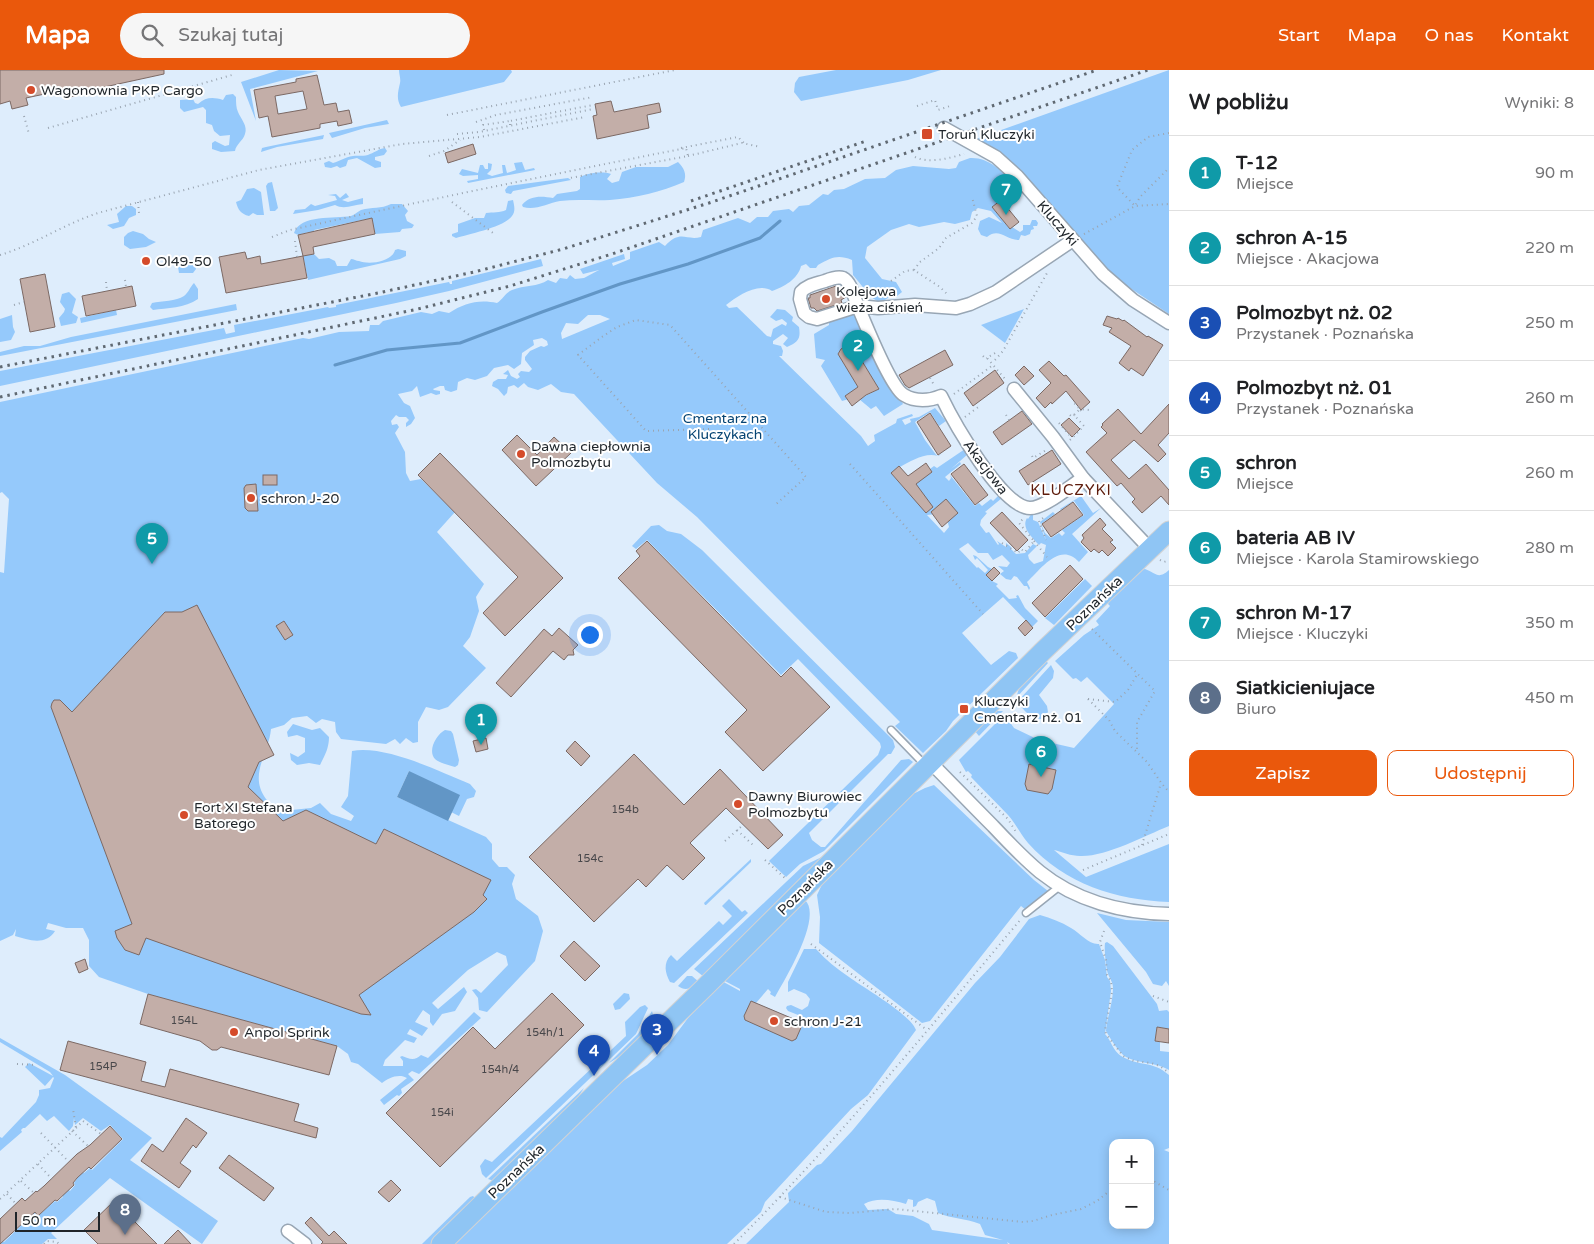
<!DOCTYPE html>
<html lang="pl">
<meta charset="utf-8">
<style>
body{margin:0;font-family:"Varela Round",sans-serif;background:#f6f6f6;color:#202124}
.controls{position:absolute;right:15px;bottom:15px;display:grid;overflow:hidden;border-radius:10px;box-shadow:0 2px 12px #0003}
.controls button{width:45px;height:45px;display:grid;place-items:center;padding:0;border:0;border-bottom:1px solid #e0e0e0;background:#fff;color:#202124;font:25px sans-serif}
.scale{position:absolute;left:15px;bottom:12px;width:85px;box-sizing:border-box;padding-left:5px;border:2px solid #1f252a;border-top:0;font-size:14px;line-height:18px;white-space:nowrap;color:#1f252a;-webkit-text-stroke:4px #fff;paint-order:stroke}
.you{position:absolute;left:589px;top:564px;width:18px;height:18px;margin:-12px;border:4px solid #fff;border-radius:50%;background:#1a73e8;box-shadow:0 0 0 8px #1a73e833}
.badge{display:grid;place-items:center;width:32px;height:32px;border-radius:50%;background:#ea580c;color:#fff;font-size:16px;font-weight:700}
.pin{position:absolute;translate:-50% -41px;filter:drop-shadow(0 1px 2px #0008)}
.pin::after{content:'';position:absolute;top:26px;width:18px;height:15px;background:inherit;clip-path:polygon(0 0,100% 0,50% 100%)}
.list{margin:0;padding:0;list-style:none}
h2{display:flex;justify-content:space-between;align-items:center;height:65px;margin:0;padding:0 20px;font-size:21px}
h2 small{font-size:16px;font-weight:400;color:#757577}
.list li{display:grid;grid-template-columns:32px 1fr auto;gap:15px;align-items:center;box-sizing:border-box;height:75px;padding:0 20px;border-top:1px solid #e0e0e0}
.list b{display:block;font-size:19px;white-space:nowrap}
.list p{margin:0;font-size:16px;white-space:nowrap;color:#757577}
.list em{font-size:16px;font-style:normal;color:#757577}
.actions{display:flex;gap:10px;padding:15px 20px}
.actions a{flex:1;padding:11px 0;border:1px solid #ea580c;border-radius:10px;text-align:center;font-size:18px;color:#ea580c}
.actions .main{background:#ea580c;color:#fff}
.icon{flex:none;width:28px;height:28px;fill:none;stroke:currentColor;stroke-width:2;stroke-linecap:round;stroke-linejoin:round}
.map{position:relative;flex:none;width:1169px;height:1174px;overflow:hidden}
header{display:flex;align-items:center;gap:30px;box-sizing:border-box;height:70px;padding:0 25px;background:#ea580c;color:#fff}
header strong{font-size:24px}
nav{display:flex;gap:28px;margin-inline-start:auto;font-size:18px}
.search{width:350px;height:45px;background:#f6f6f6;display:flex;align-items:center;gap:12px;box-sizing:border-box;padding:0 18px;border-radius:28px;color:#757577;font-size:19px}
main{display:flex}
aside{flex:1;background:#fff}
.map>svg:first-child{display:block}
.green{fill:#95c9fb;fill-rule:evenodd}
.water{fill:#6296c6}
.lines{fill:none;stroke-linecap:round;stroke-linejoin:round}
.stream{stroke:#6296c6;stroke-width:3}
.building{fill:#c3aea8;stroke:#7c6964;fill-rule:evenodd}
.service-casing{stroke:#98a6b4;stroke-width:9}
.minor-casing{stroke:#98a6b4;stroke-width:15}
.primary-casing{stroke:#d2d3d4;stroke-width:21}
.path{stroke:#9aa5b1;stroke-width:2;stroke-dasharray:1 4;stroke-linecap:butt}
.service{stroke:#fff;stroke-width:6}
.minor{stroke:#fff;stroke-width:12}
.primary{stroke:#8fc5f4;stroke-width:19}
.rail{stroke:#606972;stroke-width:3;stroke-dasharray:2.5 5;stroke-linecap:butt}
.poi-dot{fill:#d54b2a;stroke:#fff;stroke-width:2}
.labels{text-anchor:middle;stroke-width:4;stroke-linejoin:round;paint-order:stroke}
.number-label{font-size:11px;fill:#48474a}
.poi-label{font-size:14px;fill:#1f252a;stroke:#fff;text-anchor:start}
.street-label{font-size:14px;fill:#1f252a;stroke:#fff}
.park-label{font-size:14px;fill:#064473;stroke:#fff}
.neighbourhood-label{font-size:15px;letter-spacing:1px;fill:#5d1b0b;stroke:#fff}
</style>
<header>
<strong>Mapa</strong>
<div class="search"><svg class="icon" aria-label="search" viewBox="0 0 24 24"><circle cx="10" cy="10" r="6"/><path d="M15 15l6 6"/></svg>Szukaj tutaj</div>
<nav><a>Start</a><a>Mapa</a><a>O nas</a><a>Kontakt</a></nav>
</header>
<main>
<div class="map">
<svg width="1169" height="1174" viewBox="0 0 1169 1174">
<rect width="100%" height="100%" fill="#deedfc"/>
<!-- green -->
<g class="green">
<polygon points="279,0 318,1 250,19 256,51 241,12"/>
<path d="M399,0H511L512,2L504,12L401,37C396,29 398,22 400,13C401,9 399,4 399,0Z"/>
<polygon points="836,0 941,0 908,10 801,31 794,22 795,13 799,7"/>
<polygon points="1169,0 1169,244 1106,202 1021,101 976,69"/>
<path d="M233,24L236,27C236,32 236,38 238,42C241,49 248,56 245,64C243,71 236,74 235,81L221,82L212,79V73L215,71L225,76L229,75L230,65L220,66L214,61L212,55L206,53V40L203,37L184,42L180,38V30L193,29L195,33L198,34C206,27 213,27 223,30L226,25Z"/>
<polygon points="387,50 389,54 365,58 332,68 329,63"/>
<polygon points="324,65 323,69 277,77 261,82 262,78 266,77"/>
<path d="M385,78L387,81L384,85L375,87V90L381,92V97L375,98L357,88L348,90L346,96L340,98L337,96L331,98L325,97L324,93L329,91L333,93C340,91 345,87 353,86C359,85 364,87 370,84C376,82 378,79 385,78Z"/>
<path d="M970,88C989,87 1000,101 1015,112C1014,134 1001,124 993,138L1009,158L1012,157L1020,162L1023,160V155H1030L1032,150H1036L1038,153L1037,156H1033L1034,159L1031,160L1030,164L1025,166L1021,165L1019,170C1006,170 999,157 987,167L981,165L978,159L980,151L989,147L1002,153L991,141L978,138L972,142L970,150L955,154L944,152L919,157L909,154L891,160L867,177L865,188L882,209L896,212L902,222L897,226L890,220L888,228L880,233L871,227L853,205L852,190C837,184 831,188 818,195L816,198H810L806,194L801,196C798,209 784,217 772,221C758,212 738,226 726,235L729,238L737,237L767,266L771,267L773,259L782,254L786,256L787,253L782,249L776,251L770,247L777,239L785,240L793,247L792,251L799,257C801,269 798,272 787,277L783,274L788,268L783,264L773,271V274L781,276L783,281L782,286H779L861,366L868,376L875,371L874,365L896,353L897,349L912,344L913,346L902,350L905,355L911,352L910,349L919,347L935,338L946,351L939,356L930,342L915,352L925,370L937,386L942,384L938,386C925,382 911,391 900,397L899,396L891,403L905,419L913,413L932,402L930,399L934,396L937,398L965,379L968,384L951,399L960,392L961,394L945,407L949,411L951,408L950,405L975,436L979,433L982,436L991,429L993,431L999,425V427L1001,426L1002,428L985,442L987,443L981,450L980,455L986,463L989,462L998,475L999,474L997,471L1006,477V471V473L1011,477V479L1016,484L1025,483L1033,474L1037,476L1028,485L1029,489L1034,494L1043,491L1046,475L1041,473L1039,475C1032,467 1021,458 1027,448L1028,449L1032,443H1033V450L1038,452L1046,470L1040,452L1053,442L1055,444L1041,454L1045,463L1051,468L1059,463L1062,466L1065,463L1062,460L1084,445L1074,431L1061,440L1060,439L1081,426L1093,443L1101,438L1072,464L1088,482L1079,492C1060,471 1041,499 1027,512L1030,518L1029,520L1027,516H1024L1017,507L1014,506L1011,510L1006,509L1000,504L1004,501L998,496L1007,497L1010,493L1002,485L993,490L988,483H978L968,473L959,479L977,498L978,497L985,503L988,500L977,488L975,490L973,485L976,486L988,497L992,499L986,505L992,511L998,514L996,516L1009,529L1017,528L1016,526L1018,525L1025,538L1038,551L1032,557L1003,527L962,563L991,595L1009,581L1016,583L1018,588L953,651L946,661L923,683L895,656L900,652L697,447L657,413L574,324L561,322L551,314L538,320L528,317L524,313L518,318L514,315L508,317L507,323L504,326L498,319L492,316L493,312L498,309H506L508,305L503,304L508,300L511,306L517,309L520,307L518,304L521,301L529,302L532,299L525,290V287L530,281L541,276L544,277L548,275L547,271L542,268L533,270L534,275L522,283L521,294L514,299L508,295L494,298L487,306L475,310L467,308L458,312L457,320L451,322L445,320L444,316H440L433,319L434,320L440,321V324L436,325L431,323L420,327L417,316L412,321L398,324L404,333L410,336L415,348L411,354L406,357V353L409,350L406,347H399L396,345L391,351L392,355L397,354L399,357L395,363L405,382L406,403L410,411L421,409L455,442L437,462L484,514L476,527L479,541L470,567L463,576L486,598L448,637L439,640L426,637L418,652V672L413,673L406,668L400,674L395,669L386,674L341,669L336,662L335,652L322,649L316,653L307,646L292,648L284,655L271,659C269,683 248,705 266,729C270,734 277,737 282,741L311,738L320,733L331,744L351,751L354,746L341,737L348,726L352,681C386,675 438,701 470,714L476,721L474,727L467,729L459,746L451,742L409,701L397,727L486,767L492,774V789L499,797H507L515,805L512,814L516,829L538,846L543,861L535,891L487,942L479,940L478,928L472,920L476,919L481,923L508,895L506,886L497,882L468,900L432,933L438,939L464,917L467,922L455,941L442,944L433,956L430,952V945L423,940L415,952L428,958L422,966L410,959L407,964L417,968L414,973L405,970L385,990L383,996H403V991L400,987L402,986C409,989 415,991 421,985L428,988L474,942L481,948L419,1004L412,1001L408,1004L414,1010L401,1019L402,1023L399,1026L397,1025L384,1035L380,1030L407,1008C399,1003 388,1008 382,1013L358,994L351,992L348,984L337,976L148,924L99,907L89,896V870L83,858H66L48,853L46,859L55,861C46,876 28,870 15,866L16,859L13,865L0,871V502L4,503L9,429L2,422L0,423V332L303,268L309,269L339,262L369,261L370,255H379L383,251L421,242L432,244L439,241L449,243C464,233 479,229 497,233C503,229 506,222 512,220C524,215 538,217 548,210L556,213L560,208L567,209L570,205L575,209L584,208L599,200L583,204L580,199L624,184L625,189L612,193L613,196L630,189V182L659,172L665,176C681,159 685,171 701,167L703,160L738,148L750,153L757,147H768L773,141L789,139L793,142L799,136L809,135L823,124L828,125L834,120L844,119L865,109L885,108L896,100L913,96L949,99L956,98L959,92ZM588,245H600L610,249L562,269L561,263L566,253L578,254ZM936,444L939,454L944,448L947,449L949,457L944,463L927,445Z"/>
<polygon points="522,92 525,100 534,98 535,100 468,113 467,111 478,109 478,105 463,106 459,104 462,99 478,103 480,95 483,95 485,99 488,99 488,93 492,94 491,100 487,104 492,106 503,103 502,95 505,95 507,103 516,100 514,93"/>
<path d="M678,92C684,98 687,104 684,112C661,122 636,128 610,130C594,131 577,129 560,131C548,133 535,141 523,137L522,135C530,125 542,126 553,128L557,124L577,121L580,119V107C588,103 602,101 611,104L607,109L612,113L619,111L622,102L636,97H668Z"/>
<polygon points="568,108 571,110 513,121 511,124 506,123 505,120 508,116"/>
<polygon points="272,112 278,138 275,141 270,141 266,116 268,113"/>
<path d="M254,118L261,122L264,145H257L253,143L249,146C241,144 238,140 236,132L241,130L247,119Z"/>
<path d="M346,123L349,127L342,130L348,132L363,128V134C353,135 344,140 335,135L318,140L293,144L295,140L305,139L311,134L315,136L337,130L335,126L328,125L336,124L340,128Z"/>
<path d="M513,130C514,135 516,141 512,146C504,157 469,164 456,168L452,166V164L458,162V154L475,148H484L486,143C493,142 500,143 506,140L508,131Z"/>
<path d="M391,134H402L408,141L405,145L407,151L414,155L412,158L402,159L400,162L375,164L372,148L314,160L315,170L309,162L298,165L294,163C300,144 335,149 351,146C354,145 357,142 361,140C372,137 381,139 391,134Z"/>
<polygon points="126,136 132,136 136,139 136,145 129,148 124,156 113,159 107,155 119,152 117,144"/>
<polygon points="133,161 143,164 149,169 156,172 146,177 130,179 124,175 124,167 128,163"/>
<path d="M398,179L406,181V186L400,189L308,210L303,186L314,184L319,189L329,188L335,191L337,196H347L351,189C354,189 356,191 359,191C369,195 392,192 395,180Z"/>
<polygon points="541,189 543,196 449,221 396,233 0,316 0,301 224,258 226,264 235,262 234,255 328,237 329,238 336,237 336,235 449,212 450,214 452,214 452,211"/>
<polygon points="190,191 194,194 196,199 193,203 179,203 178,197 181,192"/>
<path d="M194,213L198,219V229C185,238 167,238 153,240L150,237L152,233C162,231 176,231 184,226C189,222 190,217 194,213Z"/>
<polygon points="69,222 76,229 72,243 78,247 76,253 61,256 59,248 64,242 65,239 60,232 62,224"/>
<polygon points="236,234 237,240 0,286 0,282 24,276 40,276 71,267"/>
<polygon points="1024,239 1005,273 981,255"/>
<polygon points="116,240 117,245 81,253 80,248"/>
<polygon points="855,241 903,334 884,346 876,336 871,339 859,329 879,319 851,273 841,279 838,284 863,325 842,331 821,296 825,290 816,288 814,264 829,255 829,250"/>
<polygon points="12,245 13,257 15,262 11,270 0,272 0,249"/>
<polygon points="659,455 667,461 681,464 702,480 893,670 895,677 891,684 888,684 809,763 812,770 821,777 825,777 901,690 909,689 913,692 824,781 800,794 786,807 769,791 878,685 881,677 880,673 798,589 781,605 647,470 636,479 632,476 651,456"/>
<path d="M1145,499C1156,503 1158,510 1169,500V756C1144,766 1106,787 1080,786C1071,786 1062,782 1054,780L1086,807L1169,774V832C1116,830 1065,814 1028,773C1021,765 1016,754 1008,745C996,732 983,720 971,707L972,705L968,701L966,702L959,690L1006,643L1010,646L1009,651L1014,658L1039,670L1074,678L1114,634L1087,607L1081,612L1076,608L1073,609L1055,591L1084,565L1099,555L1096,551L1110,536L1108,534C1117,520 1128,502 1145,499Z"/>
<polygon points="1085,509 1092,516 1054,555 1045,548"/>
<path d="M1045,590L1048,593L1017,627C1018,612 1035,600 1045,590Z"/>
<path d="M1051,595L1054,601L1053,608L1039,625L1047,636L1048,642L1043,649C1031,649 1023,641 1018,631Z"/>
<polygon points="997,641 1003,641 979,666 974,660 994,642"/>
<path d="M293,654L312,660L320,658L329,667C329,678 325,685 320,695L309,693L297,695L291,690L290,683L298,687L305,682V668L297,665L288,667L287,662Z"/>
<path d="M445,660L451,661L453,664L459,690L458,695L455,697C449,695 439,693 435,689C427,680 437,664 445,660Z"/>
<polygon points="934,715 1034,810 1048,821 1043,824 1026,840 1021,836 930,951 922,953 819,873 820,847 817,825 827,804 912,721 915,723 925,718"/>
<polygon points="824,786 704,907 694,899 803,796"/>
<polygon points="751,789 751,792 706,835 705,835 704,833"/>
<path d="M729,829L742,842L745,840L748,843L674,913L670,912C665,903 663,893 671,885L677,891L719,851L723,855L732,846L722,836Z"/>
<path d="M805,830C823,847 785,909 775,927L770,924L771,922L768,919L756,933L803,953L815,956V953L811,950L788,941L786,938L787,936L791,935L802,940L808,936L810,929L806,924L794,919L788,922V912L804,879H816C826,890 837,899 849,907C864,918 910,944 916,960L868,1025L851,1039L765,1132L761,1142L727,1174H450L617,1015L647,995L668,975L688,948L712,922L720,910L740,921V919L721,909Z"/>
<polygon points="1097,843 1126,850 1169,852 1169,916 1166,911 1162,916 1153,914 1146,902"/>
<path d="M1040,845C1051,848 1061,852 1071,858C1080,863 1089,875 1099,874L1105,890L1107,907L1110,911L1111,921L1105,964C1111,970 1113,981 1121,986C1139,997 1152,990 1169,1005V1078L1164,1080L1169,1082V1174H1010L1007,1172L1008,1174H746L789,1132L788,1123L817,1095L821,1094L852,1061L975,913L1000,887L1029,849ZM1113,1073H1150V1155H1113ZM927,1128L935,1131L938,1143C953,1149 964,1148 980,1154L985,1165L1003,1170L932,1160L929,1154L913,1146L896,1144L888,1139L868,1140L864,1134C877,1127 892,1130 906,1134L908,1129L913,1130V1137L916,1136L918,1132Z"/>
<path d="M1107,872L1113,876L1157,934L1159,941L1167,940L1169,942V959L1157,957L1155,971L1160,972V981L1169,982V1000C1156,992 1139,994 1126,987C1119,983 1110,968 1106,961C1107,947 1113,933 1113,918C1113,912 1110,909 1108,904C1106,898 1104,879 1105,873Z"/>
<path d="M687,906H692L699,912C692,918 686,922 678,916Z"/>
<polygon points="624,923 629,924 630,929 620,939 615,940 613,934"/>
<polygon points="645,935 648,938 636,964 486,1108 482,1104 480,1096 485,1089 492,1092 494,1090 626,966 625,952 640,937"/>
<path d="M652,941C660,962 624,984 609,993L638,964Z"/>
<polygon points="0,968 65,1005 152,1068 130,1090 218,1151 202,1174 110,1108 51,1163 57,1169 48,1169 42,1174 0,1174 0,1170 4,1172 34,1143 38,1146 55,1131 57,1132 63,1127 62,1125 68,1119 70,1121 75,1115 74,1113 82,1101 84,1103 90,1098 92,1100 123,1069 110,1055 101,1061 83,1048 75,1055 74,1048 73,1056 69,1061 54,1046 47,1051 40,1044 25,1058 23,1058 21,1060 22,1062 0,1081 0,1067 2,1068 36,1032 39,1025 39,1020 50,1018 54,1008 53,1007 45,1016 25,997 29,993 53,1006 50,1002 0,972"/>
<polygon points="584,1018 570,1039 494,1111 488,1109"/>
<polygon points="473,1126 475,1128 472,1133 431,1174 422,1174 470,1127"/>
</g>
<!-- water -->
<polygon class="water" points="409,701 460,725 448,751 397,727"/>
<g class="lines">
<!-- stream -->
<polyline class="stream" points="335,295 387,280 460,273 542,242 620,214 688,194 760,168 780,151"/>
</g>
<!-- building -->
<g class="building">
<polygon points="0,0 164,0 164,4 86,21 87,23 70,27 68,19 26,28 28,35 12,39 10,31 0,34"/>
<path d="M317,5L324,35L336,33L338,42L349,40L352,53L338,56L337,51L320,54V58L272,67L268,46L259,48L254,20L296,12V9ZM303,21L307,39L278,44L275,26Z"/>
<polygon points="611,31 614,42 659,33 661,42 647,45 649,58 597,69 593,46 597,45 595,34"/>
<polygon points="473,74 476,84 448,93 445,83"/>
<polygon points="1001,130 1019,152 1010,159 992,137"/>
<polygon points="372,148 375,164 313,177 314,184 303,186 298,165"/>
<polygon points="245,182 247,189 260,186 261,194 303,186 307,208 226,223 219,187"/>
<polygon points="45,204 55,257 30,262 20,209"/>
<polygon points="132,216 136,236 86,246 82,226"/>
<polygon points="836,216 838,219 842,218 846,227 841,230 842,233 817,241 814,238 811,238 808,228 810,228 810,225"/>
<polygon points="1107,246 1117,249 1118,248 1123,251 1124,250 1147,267 1148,266 1163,275 1143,306 1131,298 1129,301 1119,293 1131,276 1109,262 1112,258 1103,255"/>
<polygon points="851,273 879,319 866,325 852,336 845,326 858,317 838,284 841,279"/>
<polygon points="945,280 953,295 909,318 905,315 899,305"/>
<polygon points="1049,291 1064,306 1066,305 1090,332 1081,340 1066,321 1052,334 1051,332 1045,338 1036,328 1051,313 1039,300"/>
<polygon points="1024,296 1034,306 1024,315 1015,305"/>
<polygon points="995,300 1004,313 973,336 964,323"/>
<polygon points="1169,334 1169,363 1158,375 1166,384 1158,392 1134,370 1111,390 1129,409 1146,394 1169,420 1169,435 1161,426 1142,443 1132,432 1135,429 1121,413 1117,416 1086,382 1107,363 1101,357 1103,355 1102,354 1118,339 1141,364"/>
<polygon points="1022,341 1032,354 1002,375 993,362"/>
<polygon points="930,343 951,376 938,385 917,352"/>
<polygon points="1069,348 1080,359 1072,367 1061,355"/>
<polygon points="517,365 537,385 554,367 571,383 536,416 502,380"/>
<polygon points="1052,380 1061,394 1028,415 1019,401"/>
<polygon points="440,383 563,508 505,566 483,543 518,507 418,405"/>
<polygon points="926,393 932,402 916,414 933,437 926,443 891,403 899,396 908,406"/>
<polygon points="964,394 988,425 975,435 951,404"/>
<rect x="263" y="405" width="14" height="10"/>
<polygon points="256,414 258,441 248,441 245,438 244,418 246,415"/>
<polygon points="946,429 958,443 942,457 931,442"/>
<polygon points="1073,432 1083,445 1051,467 1042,454"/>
<polygon points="1002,442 1028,470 1017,481 990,453"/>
<polygon points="1100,448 1106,455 1102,459 1113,470 1110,472 1116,478 1108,486 1102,480 1099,483 1094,479 1091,482 1081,472 1084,468 1082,465"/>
<polygon points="647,471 781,607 791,597 830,637 763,701 725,662 747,640 618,508 640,486 636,481"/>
<polygon points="1070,495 1083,509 1045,547 1032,533"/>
<polygon points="994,497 1000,503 992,511 986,505"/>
<polygon points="197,535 274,685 259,692 248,717 283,751 306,740 376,774 384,759 491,810 483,825 487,829 474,842 359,925 371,945 361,944 146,868 139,885 125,880 117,868 115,861 132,854 51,637 52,633 54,630 60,630 72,642 165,542 182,542"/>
<polygon points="1026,550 1033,558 1025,566 1018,558"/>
<polygon points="284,551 293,565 285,570 276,556"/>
<polygon points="559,558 578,575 573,580 574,585 568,585 564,590 553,581 511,627 496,613 544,559 552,566"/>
<polygon points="486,668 488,679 476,682 473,671"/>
<polygon points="575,671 590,686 581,696 566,681"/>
<polygon points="634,684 684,735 720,699 783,765 768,779 726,738 690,773 705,788 683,810 667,795 646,817 638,809 594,852 529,787"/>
<polygon points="1029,694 1056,700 1052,719 1048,724 1027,720 1025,714"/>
<polygon points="574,871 600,896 585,911 560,886"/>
<polygon points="85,889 88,899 79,903 75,893"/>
<polygon points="552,923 584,955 440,1097 386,1043 473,957 495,979"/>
<polygon points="148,924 337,976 329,1005 221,977 217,980 212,980 200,971 140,954"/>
<polygon points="751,931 803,953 796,969 792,971 745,950 744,946"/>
<polygon points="1157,957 1169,959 1169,973 1155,971"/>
<polygon points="68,971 146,992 141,1011 165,1017 170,999 299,1034 294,1051 318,1058 316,1068 60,1000"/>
<polygon points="186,1048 207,1063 196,1078 193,1075 180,1093 191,1101 179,1118 141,1091 152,1074 163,1082"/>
<polygon points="110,1056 122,1069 91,1099 89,1097 77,1108 73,1113 74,1115 57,1131 55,1130 38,1146 35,1142 0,1174 0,1149 22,1128 25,1131 36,1121 37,1122 44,1116 77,1084 90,1075"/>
<polygon points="229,1085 274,1118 264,1131 219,1098"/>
<polygon points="391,1110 401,1120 389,1132 378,1122"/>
<polygon points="114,1131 157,1174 98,1174 84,1160"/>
<polygon points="311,1147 329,1166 334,1161 347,1174 321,1174 323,1172 305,1153"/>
<polygon points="178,1160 191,1174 164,1174"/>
</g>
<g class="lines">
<!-- service casing -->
<g class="service-casing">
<g id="service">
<polyline points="891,660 925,695"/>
<polyline points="1026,843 1060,816"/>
</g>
</g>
<!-- minor casing -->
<g class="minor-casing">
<g id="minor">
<polyline points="944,58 996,87 1017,106 1103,204 1133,230 1169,253"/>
<path d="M1073,170L996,222L970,234L956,238L915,235L878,238L858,236L817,249L809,247L804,243L800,229L801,222C807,215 816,214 825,211C830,209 837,206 843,208C851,212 854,227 857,234C864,251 891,318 904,325C915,332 930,331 941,326C953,351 1002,438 1030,438C1045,438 1070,416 1083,408"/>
<polyline points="1014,319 1053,367 1083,408 1150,479"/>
<path d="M931,693C952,714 972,735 993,756C1008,772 1023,788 1040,802C1076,831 1123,843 1169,844"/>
<polyline points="288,1161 305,1174"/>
</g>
</g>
<!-- primary casing -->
<g class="primary-casing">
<polyline id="primary" points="441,1174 706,916 1042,582 1169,461"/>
</g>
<!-- path -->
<g class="path">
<polyline points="917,36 935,30 938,40 950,36"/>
<polyline points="447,45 675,0"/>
<polyline points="24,46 29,64"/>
<polyline points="476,52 496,45 593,27"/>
<polyline points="510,55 510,51 593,35"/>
<polyline points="48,58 232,5"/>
<polyline points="484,60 483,55 510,51"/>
<polyline points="1169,63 1148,67 1132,80 1117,117 1135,136 1140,127 1169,98"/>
<polyline points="457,64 479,62 593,39"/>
<polyline points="681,78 738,67 744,73"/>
<polyline points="429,86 444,81 460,70"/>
<polyline points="688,86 742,73 761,77"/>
<path d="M915,87C929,94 950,88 964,84"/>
<polyline points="138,132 139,143"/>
<polyline points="452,132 493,163"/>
<polyline points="1084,164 1135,136 1169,134"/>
<path d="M272,167L290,160C422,131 554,104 686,78L688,86L570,108"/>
<polyline points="295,171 297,187"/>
<path d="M0,185C34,175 64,154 98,143L259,100L402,74L480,67L585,47"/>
<polyline points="914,200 920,192 939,178 946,168 972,153 977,146 972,127"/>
<polyline points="125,210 126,217"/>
<polyline points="891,211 905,201 914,200 940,217 948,225"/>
<polyline points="106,212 107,221"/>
<polyline points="14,235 24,232"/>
<polyline points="995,283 987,288 1006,310"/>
<polyline points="983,286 986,289 987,288"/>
<polyline points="995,290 1003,281 1047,203"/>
<polyline points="930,308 934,315"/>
<polyline points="954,324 993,295"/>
<polyline points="1081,341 1080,339 1089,340"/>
<polyline points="1006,345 1009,350"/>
<polyline points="1070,345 1072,347 1074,345"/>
<polyline points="965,347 981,335"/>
<polyline points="1059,353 1072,368"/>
<polyline points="709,359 646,361 578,285 602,267 617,257 636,250 670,255 806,407 774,436"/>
<polyline points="1070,370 1084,356 1074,345 1080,339 1074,333"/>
<polyline points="1032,386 1033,388 1048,379"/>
<polyline points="850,394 983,544"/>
<polyline points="1043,448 1039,451 1046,470"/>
<polyline points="1034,471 1047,487"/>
<polyline points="1002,473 1018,483 1021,479 1025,482 1034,471 1019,453 1023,449"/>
<polyline points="1160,490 1164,492 1169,490"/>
<polyline points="1092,559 1155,621 1137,652 1137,682"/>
<polyline points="1088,629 1109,650 1115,661 1147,692 1162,714 1169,722"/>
<polyline points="1088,629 1115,632 1128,620 1138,603"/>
<polyline points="960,702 1008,749 1016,762"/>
<polyline points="737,760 753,775"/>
<polyline points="725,771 743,755"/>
<polyline points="1142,775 1161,713"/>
<polyline points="765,790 786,809"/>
<polyline points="1083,800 1169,764"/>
<polyline points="1104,861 1100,872 1106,890 1107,905 1111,911 1112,922 1105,960 1106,964 1123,986 1134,991 1151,993 1160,996 1169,1003"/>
<polyline points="811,874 927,960"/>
<polyline points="1153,926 1169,932"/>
<polyline points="17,994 35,995"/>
<polyline points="76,1058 83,1051 101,1064"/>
<polyline points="72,1061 88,1076"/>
<polyline points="41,1063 68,1091"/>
<polyline points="38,1094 52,1109"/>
<polyline points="1150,1109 1169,1120"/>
<polyline points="21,1111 34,1123"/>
<polyline points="7,1124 16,1134"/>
<polyline points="780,1127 826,1142 850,1143 895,1139 1023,1152 1033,1151 1052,1145 1081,1139 1097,1131 1113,1118"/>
<polyline points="0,1129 76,1058 73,1039"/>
<polyline points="44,1174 47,1171 57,1172 59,1174"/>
<path d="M734,1174C836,1072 928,960 1021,849"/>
</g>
<!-- service -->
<use href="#service" class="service"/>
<!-- minor -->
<use href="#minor" class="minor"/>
<!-- primary -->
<use href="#primary" class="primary"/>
<!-- rail -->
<g class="rail">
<polyline points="691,131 866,71"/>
<polyline points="0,297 378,223 474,202 563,179 709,133 1097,0"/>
<polyline points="0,327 418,239 510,216 612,184 1148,0"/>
</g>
</g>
<!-- markers -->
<g class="poi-dot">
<circle cx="31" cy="20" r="5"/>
<rect x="921" y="58" width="12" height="12" rx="2.5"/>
<circle cx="146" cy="191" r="5"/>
<circle cx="826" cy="229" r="5"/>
<circle cx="521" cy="384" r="5"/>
<circle cx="251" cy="428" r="5"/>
<rect x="959" y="634" width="10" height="10" rx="2.5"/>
<circle cx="738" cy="734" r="5"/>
<circle cx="184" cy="745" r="5"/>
<circle cx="774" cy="951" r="5"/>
<circle cx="234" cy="962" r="5"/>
</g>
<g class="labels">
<!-- number labels -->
<g class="number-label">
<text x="625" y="743">154b</text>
<text x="590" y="792">154c</text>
<text x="184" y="954">154L</text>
<text x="545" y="966">154h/1</text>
<text x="103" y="1000">154P</text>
<text x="500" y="1003">154h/4</text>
<text x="442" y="1046">154i</text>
</g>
<!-- poi labels -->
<g class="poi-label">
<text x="41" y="25">Wagonownia PKP Cargo</text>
<text x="938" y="69">Toruń Kluczyki</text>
<text x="156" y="196">Ol49-50</text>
<text x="836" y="226">Kolejowa<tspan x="836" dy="16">wieża ciśnień</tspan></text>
<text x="531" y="381">Dawna ciepłownia<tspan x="531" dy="16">Polmozbytu</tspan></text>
<text x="261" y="433">schron J-20</text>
<text x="974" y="636">Kluczyki<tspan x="974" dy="16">Cmentarz nż. 01</tspan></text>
<text x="748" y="731">Dawny Biurowiec<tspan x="748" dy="16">Polmozbytu</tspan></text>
<text x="194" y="742">Fort XI Stefana<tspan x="194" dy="16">Batorego</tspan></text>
<text x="784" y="956">schron J-21</text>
<text x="244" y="967">Anpol Sprink</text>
</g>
<!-- street labels -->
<g class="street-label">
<text transform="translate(1058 153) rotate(49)" y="5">Kluczyki</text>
<text transform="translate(986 397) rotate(53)" y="5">Akacjowa</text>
<text transform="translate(1094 533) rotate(-44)" y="5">Poznańska</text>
<text transform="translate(805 817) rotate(-45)" y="5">Poznańska</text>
<text transform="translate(516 1101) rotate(-44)" y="5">Poznańska</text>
</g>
<!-- park labels -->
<g class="park-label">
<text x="725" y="353">Cmentarz na<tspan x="725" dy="16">Kluczykach</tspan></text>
</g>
<!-- neighbourhood labels -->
<g class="neighbourhood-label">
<text x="1071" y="425">KLUCZYKI</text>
</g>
</g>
</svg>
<div class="controls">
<button>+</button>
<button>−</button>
</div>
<div class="scale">50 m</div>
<div class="you"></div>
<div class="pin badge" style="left:481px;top:675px;background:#0f9aa8">1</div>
<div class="pin badge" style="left:858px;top:301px;background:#0f9aa8">2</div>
<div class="pin badge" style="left:657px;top:985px;background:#1a4fb4">3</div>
<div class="pin badge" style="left:594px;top:1006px;background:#1a4fb4">4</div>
<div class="pin badge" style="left:152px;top:494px;background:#0f9aa8">5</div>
<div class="pin badge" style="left:1041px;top:707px;background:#0f9aa8">6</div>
<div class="pin badge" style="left:1006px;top:145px;background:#0f9aa8">7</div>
<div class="pin badge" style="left:125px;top:1165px;background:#5c6f8a">8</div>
</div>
<aside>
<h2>W pobliżu<small>Wyniki: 8</small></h2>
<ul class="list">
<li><span class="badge" style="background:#0f9aa8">1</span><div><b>T-12</b><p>Miejsce</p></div><em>90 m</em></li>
<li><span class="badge" style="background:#0f9aa8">2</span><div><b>schron A-15</b><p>Miejsce · Akacjowa</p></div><em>220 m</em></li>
<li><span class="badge" style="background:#1a4fb4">3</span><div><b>Polmozbyt nż. 02</b><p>Przystanek · Poznańska</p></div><em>250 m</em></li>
<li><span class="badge" style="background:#1a4fb4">4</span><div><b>Polmozbyt nż. 01</b><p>Przystanek · Poznańska</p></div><em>260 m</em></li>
<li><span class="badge" style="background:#0f9aa8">5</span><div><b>schron</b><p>Miejsce</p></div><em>260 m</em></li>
<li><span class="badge" style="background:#0f9aa8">6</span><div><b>bateria AB IV</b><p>Miejsce · Karola Stamirowskiego</p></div><em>280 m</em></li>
<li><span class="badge" style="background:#0f9aa8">7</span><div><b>schron M-17</b><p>Miejsce · Kluczyki</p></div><em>350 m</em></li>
<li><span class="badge" style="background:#5c6f8a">8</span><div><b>Siatkicieniujace</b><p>Biuro</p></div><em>450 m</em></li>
</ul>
<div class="actions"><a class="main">Zapisz</a><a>Udostępnij</a></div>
</aside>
</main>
